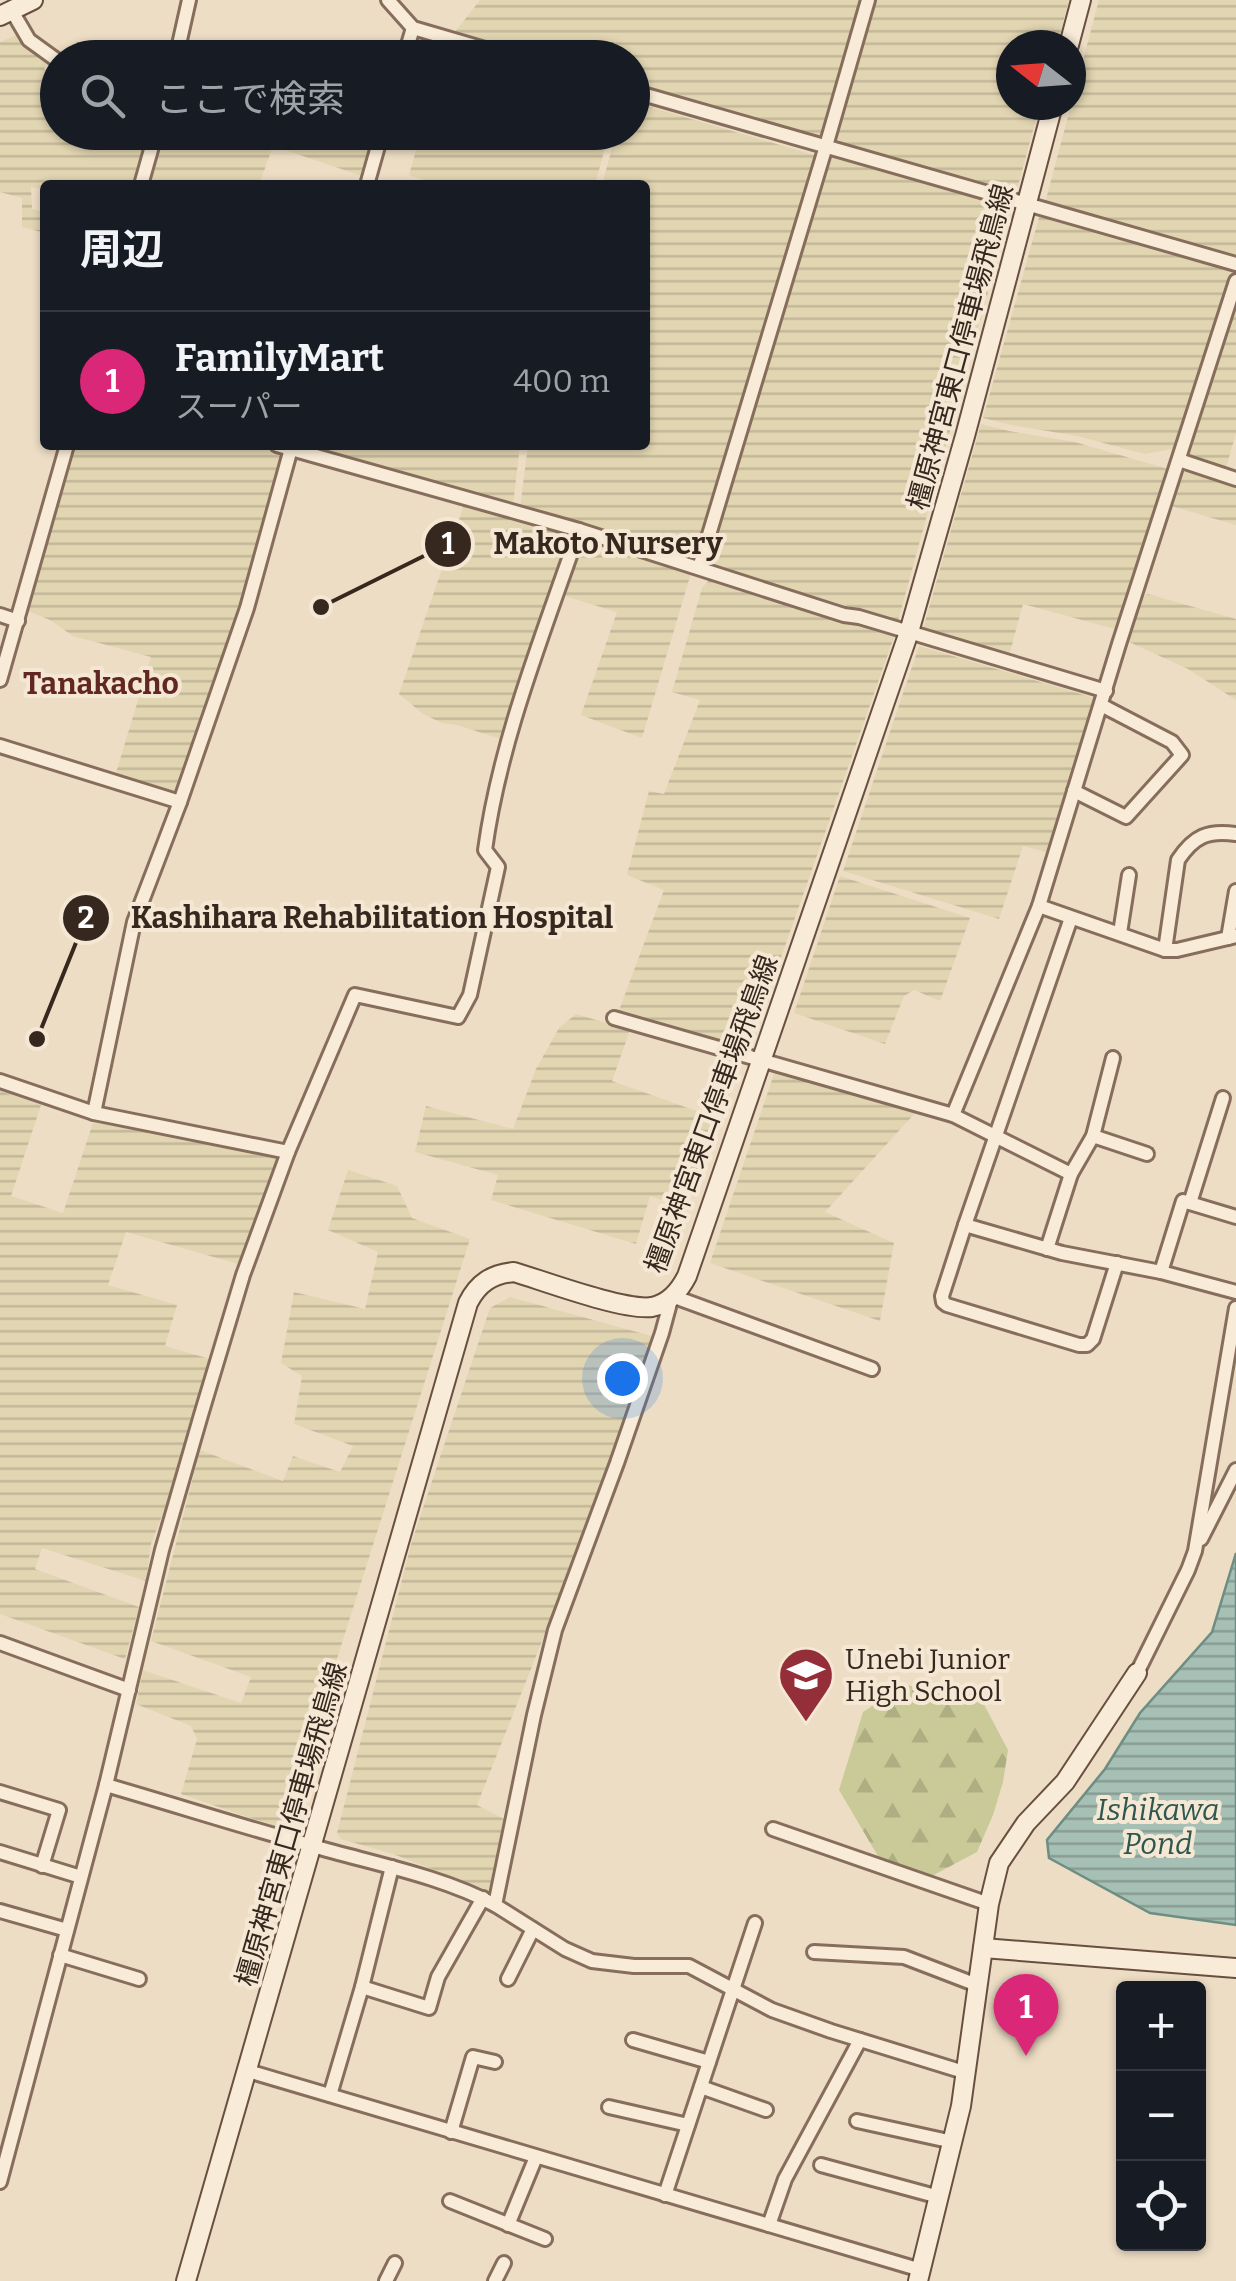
<!DOCTYPE html>
<html lang="ja">
<meta charset="utf-8">
<style>
body{margin:0;font-family:Bitter,"Noto Sans JP",serif;background:#242831;color:#f1f3f6}
.controls{position:absolute;right:30px;bottom:30px;display:grid;overflow:hidden;border-radius:10px;box-shadow:0 2px 8px #0004}
.controls button{width:90px;height:90px;display:grid;place-items:center;padding:0;border:0;border-bottom:2px solid #363941;background:#171b24;color:#f1f3f6;font:50px sans-serif}
.compass{position:absolute;left:996px;top:30px;width:90px;height:90px;border-radius:50%;background:#171b24;box-shadow:0 2px 8px #0004;rotate:287deg}
.you{position:absolute;left:622px;top:1378px;width:35px;height:35px;margin:-25px;border:8px solid #fff;border-radius:50%;background:#1a73e8;box-shadow:0 0 0 15px #1a73e833}
.badge{display:grid;place-items:center;width:65px;height:65px;border-radius:50%;background:#db2777;color:#fff;font-size:32px;font-weight:700}
.pin{position:absolute;translate:-50% -82px;filter:drop-shadow(0 2px 5px #0008)}
.pin::after{content:'';position:absolute;top:52px;width:35px;height:30px;background:inherit;clip-path:polygon(0 0,100% 0,50% 100%)}
.list{margin:0;padding:0;list-style:none}
h2{display:flex;justify-content:space-between;align-items:center;height:130px;margin:0;padding:0 40px;font-size:42px}
h2 small{font-size:32px;font-weight:400;color:#9ea1a6}
.list li{display:grid;grid-template-columns:65px 1fr auto;gap:30px;align-items:center;box-sizing:border-box;height:140px;padding:0 40px;border-top:2px solid #363941}
.list b{display:block;font-size:38px;white-space:nowrap}
.list p{margin:0;font-size:32px;white-space:nowrap;color:#9ea1a6}
.list em{font-size:32px;font-style:normal;color:#9ea1a6}
.icon{flex:none;width:55px;height:55px;fill:none;stroke:currentColor;stroke-width:2;stroke-linecap:round;stroke-linejoin:round}
.map{position:relative;flex:none;width:1236px;height:2281px;overflow:hidden}
.search{position:absolute;background:#171b24;box-shadow:0 2px 8px #0004;left:40px;top:40px;width:610px;height:110px;display:flex;align-items:center;gap:25px;box-sizing:border-box;padding:0 35px;border-radius:55px;color:#9ea1a6;font-size:38px}
.panel{position:absolute;background:#171b24;box-shadow:0 2px 8px #0004;left:40px;top:180px;width:610px;height:270px;border-radius:10px}
.map>svg:first-child{display:block}
.farmland{fill:url(#farmland-rules)}
.forest{fill:url(#forest-firs)}
.water{fill:url(#water-rules);stroke:#6d8e83;stroke-width:2.5}
.lines{fill:none;stroke-linecap:round;stroke-linejoin:round}
.street-casing{stroke:#876e5c;stroke-width:18}
.secondary-casing{stroke:#694f3f;stroke-width:22}
.street{stroke:#f8ebd8;stroke-width:12}
.secondary{stroke:#f8ebd8;stroke-width:18}
.labels{text-anchor:middle;stroke-width:8;stroke-linejoin:round;paint-order:stroke}
.street-label{font-size:28px;fill:#37281f;stroke:#f4e8d4}
.poi-label{font-size:28px;fill:#37281f;stroke:#f4e8d4;text-anchor:start}
.neighbourhood-label{font-size:30px;font-weight:bold;fill:#622720;stroke:#f4e8d4}
.water-label{font-size:30px;font-style:italic;fill:#2f5750;stroke:#f4e8d4}
.leader{fill:none;stroke:#37281f;stroke-width:4}
.callout-dot{fill:#37281f;stroke:#f4e8d4;stroke-width:4}
.mark-label{font-size:30px;text-anchor:middle;font-weight:bold;fill:#fff}
.callout-label{font-size:30px;text-anchor:middle;font-weight:bold;fill:#37281f;stroke:#f4e8d4;stroke-width:8;stroke-linejoin:round;paint-order:stroke}
</style>
<div class="map">
<svg width="1236" height="2281" viewBox="0 0 1236 2281">
<defs>
<pattern id="farmland-rules" width="6" height="5" patternUnits="userSpaceOnUse" patternTransform="scale(2.5)"><rect width="6" height="5" fill="#e2d5b2"/><path d="M0 2.5h6" fill="none" stroke="#c2b799"/></pattern>
<pattern id="forest-firs" width="22" height="20" patternUnits="userSpaceOnUse" patternTransform="scale(2.5)"><rect width="22" height="20" fill="#caca99"/><path d="M5 1l3.5 6h-7zM16 11l3.5 6h-7z" fill="#aeae83"/></pattern>
<pattern id="water-rules" width="6" height="5" patternUnits="userSpaceOnUse" patternTransform="scale(2.5)"><rect width="6" height="5" fill="#a6c0b6"/><path d="M0 2.5h6" fill="none" stroke="#889c93"/></pattern>
</defs>
<rect width="100%" height="100%" fill="#edddc5"/>
<!-- farmland -->
<g class="farmland">
<polygon points="480,0 862,0 822,139 633,87 632,58 526,57 451,37"/>
<polygon points="876,0 1069,0 1057,45 1011,45 1011,105 1040,105 1016,193 838,146 835,140"/>
<polygon points="1099,0 1236,0 1236,259 1045,203"/>
<polygon points="19,34 33,53 46,63 44,69 52,73 46,95 57,99 58,132 148,133 133,185 45,185 45,190 31,187 32,209 45,212 45,233 22,227 22,198 0,192 0,42"/>
<polygon points="633,102 818,156 695,556 689,559 520,508 528,445 645,445 645,185 602,185 616,133 632,132"/>
<polygon points="162,133 375,133 365,177 273,146 259,185 146,185"/>
<polygon points="421,133 421,132 609,133 595,185 438,185 409,175"/>
<polygon points="829,156 1012,205 898,621 705,564"/>
<polygon points="1040,214 1234,269 1177,448 1145,454 1077,436 1011,425 983,418"/>
<polygon points="1236,302 1236,433 1226,468 1189,456"/>
<polygon points="981,424 1009,431 1075,442 1168,469 1115,629 1023,604 1009,656 923,629"/>
<polygon points="74,445 249,445 276,452 281,457 222,662 174,792 116,773 151,657 73,636 50,620 28,611"/>
<polygon points="309,445 520,445 513,505 441,484"/>
<polygon points="1188,470 1236,485 1236,525 1171,506 1179,475"/>
<polygon points="465,502 564,534 570,543 504,740 457,725 442,723 423,714 399,694"/>
<polygon points="579,538 691,573 642,738 581,715 617,612 561,595"/>
<polygon points="710,579 894,637 748,1051 618,1013 664,890 627,875 649,791 664,794 700,700 672,692 702,588"/>
<polygon points="1148,594 1236,619 1236,700 1188,669 1129,642 1142,597"/>
<polygon points="919,646 1098,699 1049,853 1023,846 999,919 843,871"/>
<polygon points="840,876 970,918 940,1001 914,990 904,996 885,1044 794,1013"/>
<polygon points="576,1014 630,1030 612,1081 722,1120 698,1184 673,1177 665,1201 650,1196 636,1244 491,1200 498,1175 415,1152 426,1106 513,1129 536,1069 559,1028"/>
<polygon points="775,1071 915,1113 825,1212 894,1243 880,1321 710,1263"/>
<polygon points="0,1091 41,1105 11,1196 63,1213 94,1120 275,1156 277,1163 238,1264 126,1232 108,1285 177,1305 165,1346 210,1359 175,1482 151,1544 146,1581 42,1548 35,1569 139,1607 125,1659 0,1614"/>
<polygon points="348,1170 397,1186 412,1218 470,1239 283,1829 181,1794 197,1739 191,1726 136,1704 143,1670 241,1703 251,1677 151,1641 200,1450 283,1481 293,1456 340,1472 353,1446 294,1424 302,1376 281,1363 294,1292 365,1309 378,1252 328,1230"/>
<polygon points="510,1297 655,1337 546,1631 477,1805 508,1821 489,1891 393,1854 341,1839 337,1833 412,1541 490,1308"/>
</g>
<!-- forest -->
<polygon class="forest" points="904,1685 979,1695 1008,1750 1003,1782 993,1815 977,1852 930,1877 882,1863 839,1790 863,1712"/>
<!-- water -->
<polygon class="water" points="1236,1553 1236,1925 1150,1913 1049,1858 1047,1840 1105,1769 1140,1713 1212,1632"/>
<g class="lines">
<!-- street casing -->
<g class="street-casing">
<g id="street">
<polyline points="388,0 413,28 516,58"/>
<polyline points="12,11 29,40 58,61"/>
<polyline points="176,58 189,0"/>
<polyline points="404,58 413,28"/>
<polyline points="632,91 1236,264"/>
<polyline points="141,185 156,132"/>
<polyline points="367,185 382,132"/>
<polyline points="277,445 579,530 844,615 859,617 1106,691"/>
<polyline points="1179,460 1236,479"/>
<polyline points="699,568 826,146 868,0"/>
<polyline points="0,615 18,621"/>
<polyline points="0,680 67,445"/>
<polyline points="0,746 180,802"/>
<polyline points="1074,791 1126,817 1182,755 1172,742 1101,705"/>
<polyline points="1039,906 1165,950 1177,950 1236,936"/>
<polyline points="1071,918 965,1225 1062,1253 1161,1272 1236,1292"/>
<polyline points="1120,933 1129,875"/>
<polyline points="1228,938 1236,891"/>
<path d="M1165,950L1178,860C1194,836 1208,830 1236,834"/>
<polyline points="614,1018 953,1115 1071,1174"/>
<polyline points="0,1081 94,1113 288,1152"/>
<polyline points="94,1113 134,922 180,802 247,608 292,445"/>
<polyline points="953,1115 1039,906 1119,644 1236,281"/>
<polyline points="1093,1136 1147,1154"/>
<polyline points="1190,1203 1223,1098"/>
<polyline points="965,1225 942,1296 943,1302 947,1305 1079,1345 1087,1345 1093,1339 1117,1263"/>
<polyline points="1047,1249 1071,1174 1093,1136 1113,1058"/>
<polyline points="1161,1272 1183,1201 1236,1217"/>
<polyline points="872,1369 672,1296 662,1333 617,1463 555,1630 534,1715 495,1905 565,1949 592,1961 634,1966 689,1966 772,2010 831,2031 967,2073"/>
<polyline points="1201,1539 1236,1470"/>
<polyline points="0,1643 129,1690"/>
<polyline points="1137,1673 1188,1570 1195,1551 1236,1308"/>
<path d="M106,1785C175,1805 244,1827 313,1846C371,1863 442,1876 495,1905"/>
<polyline points="0,1792 59,1810 42,1866"/>
<polyline points="773,1829 989,1904"/>
<polyline points="0,1852 81,1877"/>
<polyline points="0,1911 67,1930"/>
<polyline points="814,1952 904,1957 977,1985"/>
<polyline points="60,1955 139,1979"/>
<polyline points="508,1979 533,1929"/>
<polyline points="362,1987 429,2008 438,1977 483,1898"/>
<polyline points="633,2040 709,2062"/>
<polyline points="248,2071 921,2270"/>
<polyline points="701,2087 766,2110"/>
<polyline points="330,2095 362,1987 392,1867"/>
<polyline points="609,2107 688,2125"/>
<polyline points="857,2121 953,2142"/>
<polyline points="451,2132 473,2057 495,2062"/>
<polyline points="821,2165 939,2197"/>
<path d="M0,2182L106,1785L162,1550L201,1415L243,1275L288,1152L355,995L458,1017L470,995L498,867L485,850C500,740 543,635 579,530"/>
<polyline points="665,2195 755,1923"/>
<polyline points="450,2201 545,2239"/>
<polyline points="508,2225 536,2157"/>
<polyline points="769,2225 785,2179 860,2040"/>
<polyline points="386,2281 395,2263"/>
<polyline points="495,2281 504,2263"/>
</g>
</g>
<!-- secondary casing -->
<g class="secondary-casing">
<g id="secondary">
<polyline points="0,16 33,0"/>
<polyline points="1069,45 1081,0"/>
<polyline points="983,1948 1236,1968"/>
<path d="M186,2281L468,1303C478,1283 492,1274 514,1272C544,1281 624,1311 652,1307C668,1304 680,1290 687,1276L909,632L965,436L1053,105"/>
<polyline points="918,2281 961,2106 989,1904 999,1863 1026,1823 1065,1782 1137,1673"/>
</g>
</g>
<!-- street -->
<use href="#street" class="street"/>
<!-- secondary -->
<use href="#secondary" class="secondary"/>
</g>
<!-- icons -->
<defs>
<g id="school-pin" transform="scale(2.875)"><path d="M0 17L-7.5 6A9.5 9.5 0 1 1 7.5 6Z" fill="#942e39" stroke="#f4e8d4"/><path d="M0-5L7-2L0 1L-7-2ZM-4 1L0 2.5L4 1V4Q0 6-4 4Z" fill="#fff"/></g>
</defs>
<g fill-rule="evenodd">
<use href="#school-pin" x="806" y="1675"/>
</g>
<g class="labels">
<!-- street labels -->
<g class="street-label">
<text transform="translate(960 347) rotate(-75)" y="10">橿原神宮東口停車場飛鳥線</text>
<text transform="translate(711 1114) rotate(-70)" y="10">橿原神宮東口停車場飛鳥線</text>
<text transform="translate(291 1824) rotate(-74)" y="10">橿原神宮東口停車場飛鳥線</text>
</g>
<!-- poi labels -->
<g class="poi-label">
<text x="845" y="1669">Unebi Junior<tspan x="845" dy="32">High School</tspan></text>
</g>
<!-- neighbourhood labels -->
<g class="neighbourhood-label">
<text x="101" y="694">Tanakacho</text>
</g>
<!-- water labels -->
<g class="water-label">
<text x="1158" y="1820">Ishikawa<tspan x="1158" dy="34">Pond</tspan></text>
</g>
</g>
<!-- callouts -->
<path class="leader" d="M321 607L448 544M37 1039L86 918"/>
<g class="callout-dot">
<circle cx="321" cy="607" r="10"/>
<circle cx="37" cy="1039" r="10"/>
<circle cx="448" cy="544" r="25"/>
<circle cx="86" cy="918" r="25"/>
</g>
<g class="mark-label">
<text x="448" y="554">1</text>
<text x="86" y="928">2</text>
</g>
<g class="callout-label">
<text x="608" y="554">Makoto Nursery</text>
<text x="372" y="928">Kashihara Rehabilitation Hospital</text>
</g>
</svg>
<div class="controls">
<button>+</button>
<button>−</button>
<button><svg class="icon" aria-label="locate" viewBox="0 0 24 24"><circle cx="12" cy="12" r="6"/><path d="M12 2v4M12 18v4M2 12h4M18 12h4"/></svg></button>
</div>
<svg class="compass" viewBox="-18 -18 36 36"><path d="M0-13l5 13h-10z" fill="#e53935"/><path d="M0 13l5-13h-10z" fill="#9ea1a6"/></svg>
<div class="you"></div>
<div class="pin badge" style="left:1026px;top:2056px">1</div>
<div class="search"><svg class="icon" aria-label="search" viewBox="0 0 24 24"><circle cx="10" cy="10" r="6"/><path d="M15 15l6 6"/></svg>ここで検索</div>
<section class="panel">
<h2>周辺<small></small></h2>
<ul class="list">
<li><span class="badge">1</span><div><b>FamilyMart</b><p>スーパー</p></div><em>400 m</em></li>
</ul>
</section>
</div>
